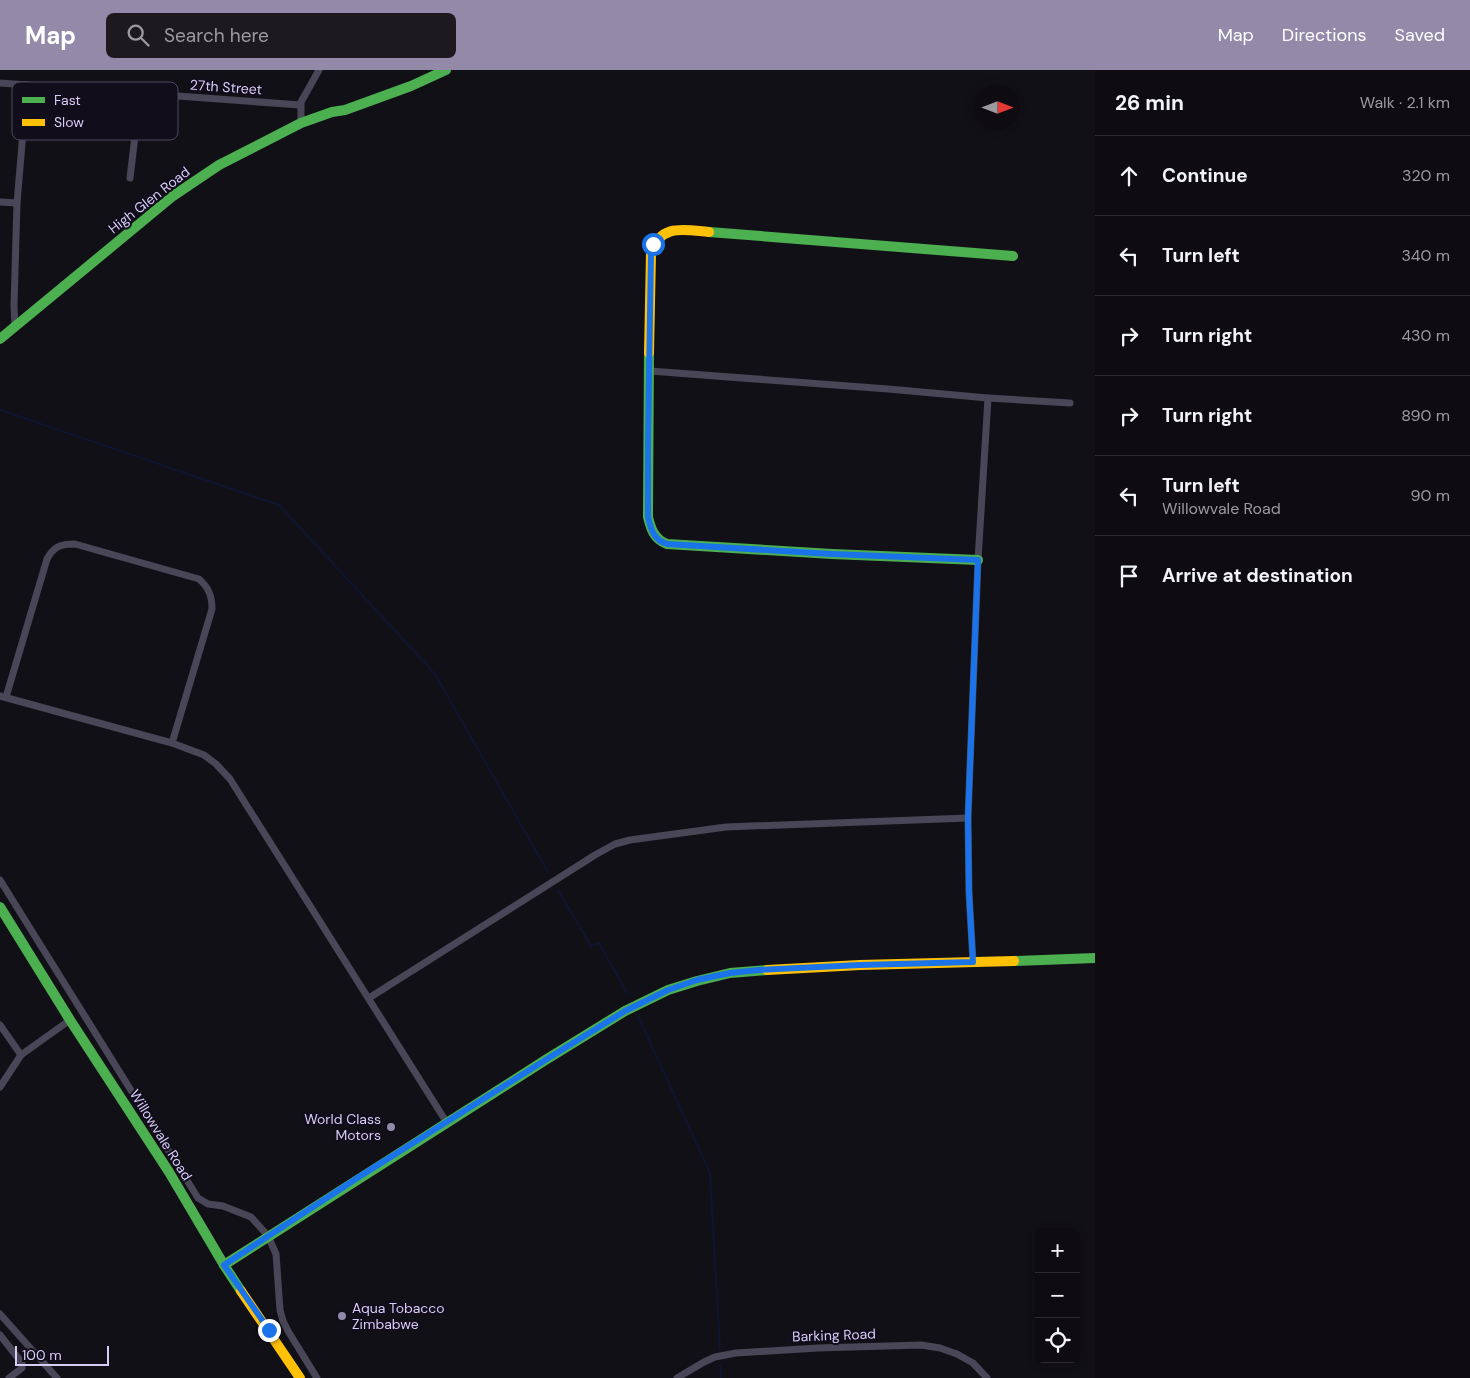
<!DOCTYPE html>
<meta charset="utf-8">
<style>
body{margin:0;font-family:"DM Sans",sans-serif;background:#1c1a1f;color:#f1f3f6}
.controls{position:absolute;right:15px;bottom:15px;display:grid;overflow:hidden;border-radius:8px;box-shadow:0 2px 8px #0003}
.controls button{width:45px;height:45px;display:grid;place-items:center;padding:0;border:0;border-bottom:1px solid #2e2c31;background:#0e0c11;color:#f1f3f6;font:25px sans-serif}
.compass{position:absolute;left:975px;top:15px;width:45px;height:45px;border-radius:50%;background:#0e0c11;box-shadow:0 2px 8px #0003;rotate:90deg}
.scale{position:absolute;left:15px;bottom:12px;width:94px;box-sizing:border-box;padding-left:5px;border:2px solid #d8ccf9;border-top:0;font-size:14px;line-height:18px;white-space:nowrap;color:#d8ccf9;-webkit-text-stroke:4px #110d1a;paint-order:stroke}
.stop{position:absolute;width:15px;height:15px;margin:-11px;border:4px solid #1a73e8;border-radius:50%;background:#fff}
.stop.end{background:#1a73e8;border-color:#fff;box-shadow:0 1px 5px #0008}
.list{margin:0;padding:0;list-style:none}
h2{display:flex;justify-content:space-between;align-items:center;height:65px;margin:0;padding:0 20px;font-size:21px}
h2 small{font-size:16px;font-weight:400;color:#9b9b9f}
.list li{display:grid;grid-template-columns:32px 1fr auto;gap:15px;align-items:center;box-sizing:border-box;height:80px;padding:0 20px;border-top:1px solid #2e2c31}
.list b{display:block;font-size:19px;white-space:nowrap}
.list p{margin:0;font-size:16px;white-space:nowrap;color:#9b9b9f}
.list em{font-size:16px;font-style:normal;color:#9b9b9f}
.icon{flex:none;width:28px;height:28px;fill:none;stroke:currentColor;stroke-width:2;stroke-linecap:round;stroke-linejoin:round}
.map{position:relative;flex:none;width:1095px;height:1308px;overflow:hidden}
header{display:flex;align-items:center;gap:30px;box-sizing:border-box;height:70px;padding:0 25px;background:#938aaa;color:#fff}
header strong{font-size:24px}
nav{display:flex;gap:28px;margin-inline-start:auto;font-size:18px}
.search{width:350px;height:45px;background:#1c1a1f;display:flex;align-items:center;gap:12px;box-sizing:border-box;padding:0 18px;border-radius:8px;color:#9b9b9f;font-size:19px}
main{display:flex}
aside{flex:1;background:#0e0c11}
.map>svg:first-child{display:block}
.lines{fill:none;stroke-linecap:round;stroke-linejoin:round}
.stream{stroke:#0d1530;stroke-width:2}
.street{stroke:#484657;stroke-width:7}
.fast{stroke:#4caf50;stroke-width:10}
.slow{stroke:#ffc107;stroke-width:10}
.route{stroke:#1a73e8;stroke-width:6}
.poi-dot{fill:#938aaa;stroke:#110d1a;stroke-width:2}
.labels{text-anchor:middle;stroke-width:4;stroke-linejoin:round;paint-order:stroke}
.street-label{font-size:14px;fill:#d8ccf9;stroke:#110d1a}
.poi-label{font-size:14px;fill:#d8ccf9;stroke:#110d1a;text-anchor:end}
.key{fill:#110d1a;stroke:#4d465d;stroke-width:1}
.key-label{font-size:14px;fill:#d8ccf9}
</style>
<header>
<strong>Map</strong>
<div class="search"><svg class="icon" aria-label="search" viewBox="0 0 24 24"><circle cx="10" cy="10" r="6"/><path d="M15 15l6 6"/></svg>Search here</div>
<nav><a>Map</a><a>Directions</a><a>Saved</a></nav>
</header>
<main>
<div class="map">
<svg width="1095" height="1308" viewBox="0 0 1095 1308">
<rect width="100%" height="100%" fill="#121017"/>
<g class="lines">
<!-- stream -->
<g class="stream">
<polyline points="0,340 279,435 435,604 548,802"/>
<polyline points="558,820 591,876 599,873 627,923"/>
<polyline points="638,946 710,1103 720,1279"/>
<polyline points="720,1295 721,1308"/>
</g>
<!-- street -->
<g class="street">
<polyline points="0,13 300,35"/>
<polyline points="301,53 301,32 319,0"/>
<polyline points="130,108 140,24"/>
<polyline points="0,132 17,133"/>
<polyline points="15,256 14,236 17,133 27,15"/>
<polyline points="650,301 888,319 988,328 1070,333"/>
<polyline points="0,626 172,673 204,685 216,694 230,709 447,1053"/>
<path d="M6,627L47,489C54,476 61,474 75,474L199,509C209,518 212,526 212,539L172,673"/>
<polyline points="0,810 198,1128 208,1134 223,1136 251,1147 268,1166 276,1184 280,1240 283,1251 288,1261 317,1308"/>
<polyline points="973,892 969,823 968,748 978,490 988,328"/>
<polyline points="369,928 595,785 615,774 630,770 726,757 968,748"/>
<polyline points="0,955 21,985"/>
<polyline points="0,1017 21,985 70,950"/>
<polyline points="0,1244 57,1308"/>
<polyline points="0,1265 22,1293 22,1298 9,1308"/>
<polyline points="677,1308 704,1292 715,1287 736,1283 818,1278 921,1275 940,1278 957,1284 973,1293 987,1308"/>
</g>
<!-- fast -->
<g class="fast">
<polyline points="709,162 1013,186"/>
<polyline points="0,269 173,126 219,95 301,53 332,42 345,40 411,16 446,0"/>
<path d="M649,283L648,447C651,459 654,469 667,474L832,484L978,490"/>
<polyline points="0,837 70,950 169,1102 224,1195 241,1221"/>
<polyline points="1014,891 1095,888"/>
<polyline points="224,1195 547,989 625,941 668,920 697,911 730,903 767,900"/>
</g>
<!-- slow -->
<g class="slow">
<path d="M649,283L651,183C661,153 684,160 709,162"/>
<polyline points="767,900 860,895 1014,891"/>
<polyline points="241,1221 300,1308"/>
</g>
</g>
<g class="lines">
<!-- route -->
<path class="route" d="M269,1260L224,1195L362,1105L547,989L625,941L668,920L697,910L730,903L759,900L860,895L973,892L969,822L968,748L978,490L832,484L667,474C654,470 651,460 648,447V374L651,183L653,174"/>
</g>
<!-- markers -->
<g class="poi-dot">
<circle cx="391" cy="1057" r="5"/>
<circle cx="342" cy="1246" r="5"/>
</g>
<g class="labels">
<!-- street labels -->
<g class="street-label">
<text transform="translate(226 17) rotate(4)" y="5">27th Street</text>
<text transform="translate(149 130) rotate(-38)" y="5">High Glen Road</text>
<text transform="translate(161 1065) rotate(58)" y="5">Willowvale Road</text>
<text transform="translate(834 1265) rotate(-2)" y="5">Barking Road</text>
</g>
<!-- poi labels -->
<g class="poi-label">
<text x="381" y="1054">World Class<tspan x="381" dy="16">Motors</tspan></text>
<text x="352" y="1243" text-anchor="start">Aqua Tobacco<tspan x="352" dy="16">Zimbabwe</tspan></text>
</g>
</g>
<!-- legend -->
<rect x="12" y="12" width="166" height="58" rx="8" class="key"/>
<rect x="22" y="27" width="23" height="6" fill="#4caf50"/>
<rect x="22" y="49" width="23" height="7" fill="#ffc107"/>
<g class="key-label">
<text x="54" y="35">Fast</text>
<text x="54" y="57">Slow</text>
</g>
</svg>
<div class="controls">
<button>+</button>
<button>−</button>
<button><svg class="icon" aria-label="locate" viewBox="0 0 24 24"><circle cx="12" cy="12" r="6"/><path d="M12 2v4M12 18v4M2 12h4M18 12h4"/></svg></button>
</div>
<svg class="compass" viewBox="-18 -18 36 36"><path d="M0-13l5 13h-10z" fill="#e53935"/><path d="M0 13l5-13h-10z" fill="#9b9b9f"/></svg>
<div class="scale">100 m</div>
<div class="stop" style="left:653px;top:174px"></div>
<div class="stop end" style="left:269px;top:1260px"></div>
</div>
<aside>
<h2>26 min<small>Walk · 2.1 km</small></h2>
<ul class="list">
<li><svg class="icon" aria-label="ahead" viewBox="0 0 24 24"><path d="M12 20V5M6 11l6-6 6 6"/></svg><div><b>Continue</b></div><em>320 m</em></li>
<li><svg class="icon" aria-label="left" viewBox="0 0 24 24"><path d="M17 20v-9H6M10 6l-5 5 5 5"/></svg><div><b>Turn left</b></div><em>340 m</em></li>
<li><svg class="icon" aria-label="right" viewBox="0 0 24 24"><path d="M7 20v-9h11M14 6l5 5-5 5"/></svg><div><b>Turn right</b></div><em>430 m</em></li>
<li><svg class="icon" aria-label="right" viewBox="0 0 24 24"><path d="M7 20v-9h11M14 6l5 5-5 5"/></svg><div><b>Turn right</b></div><em>890 m</em></li>
<li><svg class="icon" aria-label="left" viewBox="0 0 24 24"><path d="M17 20v-9H6M10 6l-5 5 5 5"/></svg><div><b>Turn left</b><p>Willowvale Road</p></div><em>90 m</em></li>
<li><svg class="icon" aria-label="arrive" viewBox="0 0 24 24"><path d="M6 21V4h12l-3 4 3 4H6"/></svg><div><b>Arrive at destination</b></div></li>
</ul>
</aside>
</main>
